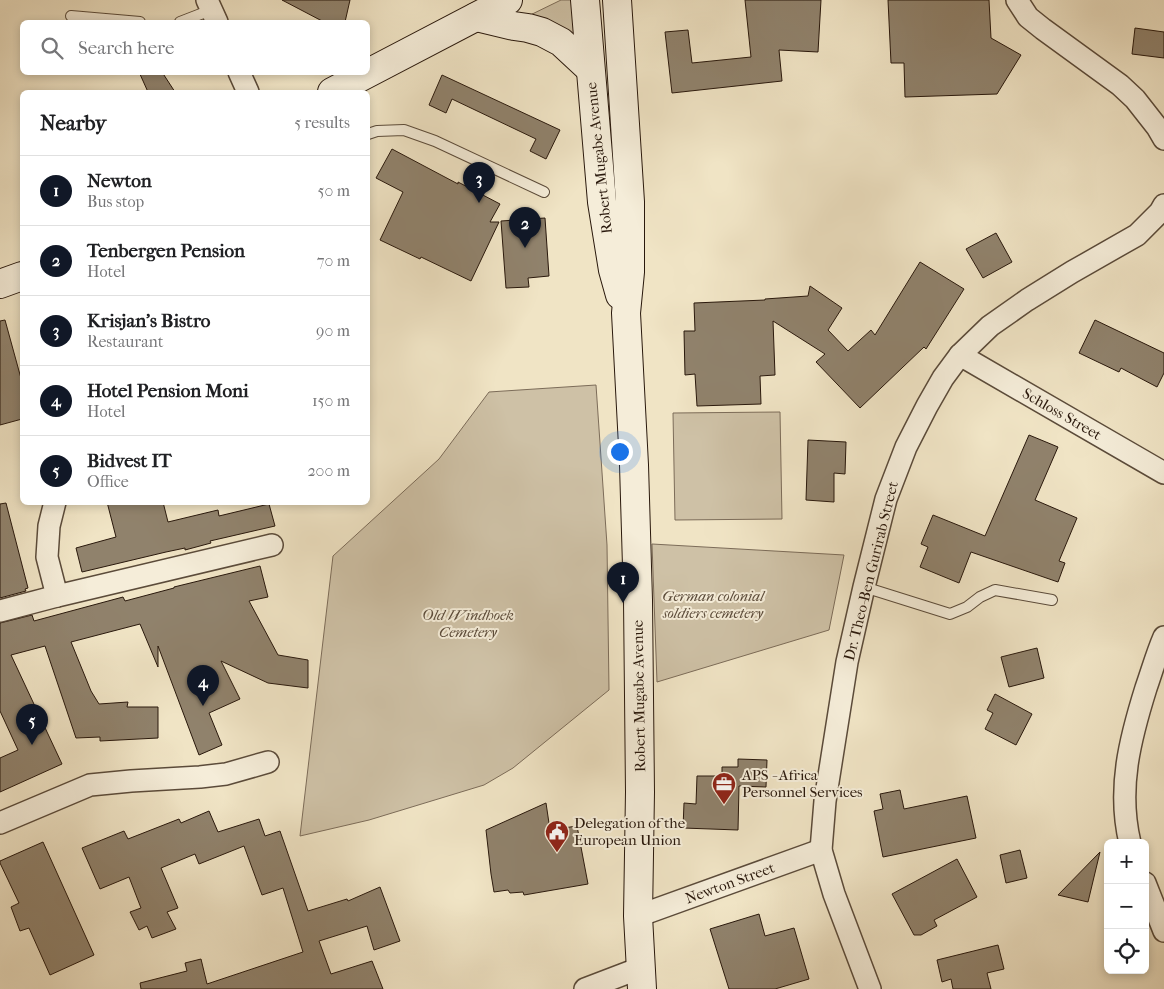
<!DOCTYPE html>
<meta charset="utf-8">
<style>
body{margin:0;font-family:"IM FELL French Canon",serif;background:#f6f6f6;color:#202124}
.controls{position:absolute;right:15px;bottom:15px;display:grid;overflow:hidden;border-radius:8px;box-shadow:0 2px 8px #0003}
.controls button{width:45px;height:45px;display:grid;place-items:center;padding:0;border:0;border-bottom:1px solid #e0e0e0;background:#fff;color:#202124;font:25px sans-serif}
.you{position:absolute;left:619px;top:451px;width:18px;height:18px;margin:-12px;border:4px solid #fff;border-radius:50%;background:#1a73e8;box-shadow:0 0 0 8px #1a73e833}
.badge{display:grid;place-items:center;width:32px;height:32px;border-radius:50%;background:#111827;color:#fff;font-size:16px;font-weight:700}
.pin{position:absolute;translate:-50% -41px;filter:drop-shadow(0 1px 2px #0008)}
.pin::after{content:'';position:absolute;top:26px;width:18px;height:15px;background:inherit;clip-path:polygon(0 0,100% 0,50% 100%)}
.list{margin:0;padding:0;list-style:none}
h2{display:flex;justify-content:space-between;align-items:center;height:65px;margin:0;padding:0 20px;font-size:21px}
h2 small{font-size:16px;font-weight:400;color:#757577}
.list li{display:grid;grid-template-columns:32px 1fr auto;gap:15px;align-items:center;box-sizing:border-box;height:70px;padding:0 20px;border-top:1px solid #e0e0e0}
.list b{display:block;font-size:19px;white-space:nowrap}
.list p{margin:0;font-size:16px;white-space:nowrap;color:#757577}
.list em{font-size:16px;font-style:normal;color:#757577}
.icon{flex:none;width:28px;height:28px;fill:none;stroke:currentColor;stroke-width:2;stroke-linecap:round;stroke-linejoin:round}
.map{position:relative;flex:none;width:1164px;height:989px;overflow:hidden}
.search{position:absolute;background:#fff;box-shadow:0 2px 8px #0003;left:20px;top:20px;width:350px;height:55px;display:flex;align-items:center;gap:12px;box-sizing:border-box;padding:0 18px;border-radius:8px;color:#757577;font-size:19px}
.panel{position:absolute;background:#fff;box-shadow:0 2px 8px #0003;left:20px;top:90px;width:350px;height:415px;border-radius:8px}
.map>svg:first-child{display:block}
.green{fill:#cec1a6;stroke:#7c6c59}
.building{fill:#90826c;stroke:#29180c}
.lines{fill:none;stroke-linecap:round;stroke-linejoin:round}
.lane-casing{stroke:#5b4b3a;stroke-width:12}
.street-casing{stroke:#5b4b3a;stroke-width:24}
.secondary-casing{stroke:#29180c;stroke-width:30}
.lane{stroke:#f5edd9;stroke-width:10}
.street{stroke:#f5edd9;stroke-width:21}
.secondary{stroke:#f5edd9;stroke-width:28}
.labels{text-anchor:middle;stroke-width:4;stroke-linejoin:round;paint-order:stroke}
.street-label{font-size:15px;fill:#29180c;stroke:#f5edd9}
.park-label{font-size:15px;font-style:italic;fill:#5b4b3a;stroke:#f5edd9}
.poi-label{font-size:15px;fill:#29180c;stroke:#f5edd9;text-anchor:start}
</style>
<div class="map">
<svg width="1164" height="989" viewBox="0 0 1164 989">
<rect width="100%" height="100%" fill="#f0e4c5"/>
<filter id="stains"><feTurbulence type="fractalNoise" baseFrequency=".004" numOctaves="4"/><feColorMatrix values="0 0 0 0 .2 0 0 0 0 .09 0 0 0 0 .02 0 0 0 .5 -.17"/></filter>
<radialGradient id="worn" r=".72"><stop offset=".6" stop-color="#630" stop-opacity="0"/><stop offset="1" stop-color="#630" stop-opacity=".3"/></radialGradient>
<!-- green -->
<g class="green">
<polygon points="561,0 575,0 577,40 522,19"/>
<polygon points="596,385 607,545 609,690 513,768 484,785 369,820 300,836 333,556 439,459 489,392"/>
<polygon points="780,412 782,519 675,520 673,413"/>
<polygon points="652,544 844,555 829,630 657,682"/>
</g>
<!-- building -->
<g class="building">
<polygon points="282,0 350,0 345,22 324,22"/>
<polygon points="745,0 821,0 818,52 779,50 782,81 672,93 665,32 688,30 692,63 751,57"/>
<polygon points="888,0 989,0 991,38 1021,55 997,94 905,97 904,63 891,63"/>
<polygon points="1135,28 1164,32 1164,58 1132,54"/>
<polygon points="139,72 162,72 175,92 148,92"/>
<polygon points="442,75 560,130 546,159 530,151 536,139 452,99 446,113 429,105"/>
<polygon points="392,149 458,184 458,182 500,204 490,222 499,222 471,281 421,257 420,259 380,240 403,192 376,178"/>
<polygon points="545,218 549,276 528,278 529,287 506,288 501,221"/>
<polygon points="996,233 1012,262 983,278 966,249"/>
<polygon points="920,262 964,289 926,349 924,347 860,408 816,362 825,354 773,321 775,375 760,376 761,404 697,406 695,374 685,375 684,331 695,331 694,303 765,300 765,299 808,296 810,286 842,308 828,330 848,351 871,330 875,335"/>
<polygon points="5,320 22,382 22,419 0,425 0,321"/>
<polygon points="1095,320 1164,353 1164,373 1157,387 1121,368 1119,372 1079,353"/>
<polygon points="1029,435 1058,447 1035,500 1077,518 1059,561 1065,563 1058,582 971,552 959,583 920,567 928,547 921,544 933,515 985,536"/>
<polygon points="808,440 846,442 845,474 834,473 834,502 806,500"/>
<polygon points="107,502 163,502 168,522 218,510 219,516 269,504 275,526 210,541 211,543 185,550 185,548 166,552 82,572 76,548 116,537"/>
<polygon points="6,503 28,588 25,589 26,591 0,598 0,504"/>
<polygon points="260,566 268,597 249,601 278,655 308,660 308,688 268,683 221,661 240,699 209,713 222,745 199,755 158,646 158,667 140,624 71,642 91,691 99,704 128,702 127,707 158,707 158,738 100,741 100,737 76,738 45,646 11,655 62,764 0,792 0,758 18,750 0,711 0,623 32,615 34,621 123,597 125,601 174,588 174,587"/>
<polygon points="1037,648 1044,678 1009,687 1001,657"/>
<polygon points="995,694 1032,714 1016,745 985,729 993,713 987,710"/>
<polygon points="738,759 767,760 766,787 739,786 738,830 683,828 684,803 696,804 697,776 722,776 722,767 738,767"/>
<polygon points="900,790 904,809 967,796 976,838 883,857 874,811 883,809 880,794"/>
<polygon points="546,803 550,830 577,826 588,884 524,895 523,892 510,893 508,890 494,892 491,874 486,830"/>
<polygon points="209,811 218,832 259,819 265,836 280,831 308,911 347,899 348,901 380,887 400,941 374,950 367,926 319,941 331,974 372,961 383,989 141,989 140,983 187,971 185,963 201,959 207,984 303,952 283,888 262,895 244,846 199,864 195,854 161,868 178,908 167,912 176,929 152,938 147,926 139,930 130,912 141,908 129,877 100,889 82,848 124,831 128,839 179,819 181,823"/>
<polygon points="43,842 94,955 50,975 29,928 20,931 11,907 19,903 0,863 0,861"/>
<polygon points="1020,850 1027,878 1006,883 1000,855"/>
<polygon points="1100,852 1088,902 1058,895"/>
<polygon points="957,859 977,897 934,920 937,926 921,935 914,935 892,894"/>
<polygon points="759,914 765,936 794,928 809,979 775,989 729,989 710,929"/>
<polygon points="998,945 1004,969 987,973 991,989 953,989 951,979 942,982 937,960"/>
</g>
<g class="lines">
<!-- lane casing -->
<g class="lane-casing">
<g id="lane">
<polyline points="71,16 140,22"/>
<polyline points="180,22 211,10"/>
<polyline points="368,134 377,131 404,130 435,141 544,192"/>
<polyline points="864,587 950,614 967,607 980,597 995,590 1052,600"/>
</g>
</g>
<!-- street casing -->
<g class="street-casing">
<g id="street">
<polyline points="207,0 217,22"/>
<polyline points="1017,0 1028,17 1043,29 1120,85 1135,99 1157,127 1164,139"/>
<polyline points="239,72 248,92"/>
<polyline points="960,355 1164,473"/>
<polyline points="55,502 49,526 47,557 57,596 272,545"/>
<polyline points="0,611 57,596"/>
<polyline points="0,823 90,785 131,781 200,777 226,774 268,762"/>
<path d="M1130,843C1117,789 1130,739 1146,688C1152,671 1157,653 1164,637"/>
<polyline points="1145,883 1164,931"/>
<polyline points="638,916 821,850"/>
<polyline points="585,989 640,968"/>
<polyline points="870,989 834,894 821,850 825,801 847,662 864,587 886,499 906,447 927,406 943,378 960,355 990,326 1027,300 1072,272 1137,235 1160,212 1164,205"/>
</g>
</g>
<!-- secondary casing -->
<g class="secondary-casing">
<g id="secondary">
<polyline points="585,0 602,202 613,270 620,295"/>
<polyline points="617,0 630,202 630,272 626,313 634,465 638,600 640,792 638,916 642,989"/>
<polyline points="476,17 514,26 528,28 542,32 561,42 589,68"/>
<polyline points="332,92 508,0"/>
<polyline points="0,284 22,276"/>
</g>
</g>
<!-- lane -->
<use href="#lane" class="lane"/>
<!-- street -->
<use href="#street" class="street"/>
<!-- secondary -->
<use href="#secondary" class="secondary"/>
</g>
<!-- icons -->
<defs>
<g id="office-pin" transform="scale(1.25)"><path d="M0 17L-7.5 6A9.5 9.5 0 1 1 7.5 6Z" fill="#8f2418" stroke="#f5edd9"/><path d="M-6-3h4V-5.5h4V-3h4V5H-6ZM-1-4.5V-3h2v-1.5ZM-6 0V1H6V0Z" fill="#fff"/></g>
<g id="civic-pin" transform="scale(1.25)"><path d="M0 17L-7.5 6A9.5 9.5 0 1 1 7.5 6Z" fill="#8f2418" stroke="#f5edd9"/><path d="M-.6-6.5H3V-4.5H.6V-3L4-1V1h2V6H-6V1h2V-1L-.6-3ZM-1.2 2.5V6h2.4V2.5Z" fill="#fff"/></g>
</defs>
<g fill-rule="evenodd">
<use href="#office-pin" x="724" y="784"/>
<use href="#civic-pin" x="557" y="832"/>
</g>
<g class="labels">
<!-- street labels -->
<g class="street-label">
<text transform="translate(599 158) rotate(-96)" y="5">Robert Mugabe Avenue</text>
<text transform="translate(1062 414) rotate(30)" y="5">Schloss Street</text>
<text transform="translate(871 571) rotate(-76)" y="5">Dr. Theo-Ben Gurirab Street</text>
<text transform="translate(639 696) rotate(-91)" y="5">Robert Mugabe Avenue</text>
<text transform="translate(730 883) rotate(-20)" y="5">Newton Street</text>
</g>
<!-- park labels -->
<g class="park-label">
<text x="713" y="601">German colonial<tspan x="713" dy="17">soldiers cemetery</tspan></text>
<text x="468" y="620">Old Windhoek<tspan x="468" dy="17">Cemetery</tspan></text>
</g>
<!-- poi labels -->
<g class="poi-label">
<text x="742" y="780">APS - Africa<tspan x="742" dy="17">Personnel Services</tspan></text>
<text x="574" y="828">Delegation of the<tspan x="574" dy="17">European Union</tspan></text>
</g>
</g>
<rect width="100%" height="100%" filter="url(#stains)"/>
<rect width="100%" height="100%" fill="url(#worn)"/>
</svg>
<div class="controls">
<button>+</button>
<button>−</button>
<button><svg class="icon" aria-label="locate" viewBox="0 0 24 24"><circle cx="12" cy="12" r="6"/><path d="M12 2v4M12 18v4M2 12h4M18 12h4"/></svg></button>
</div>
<div class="you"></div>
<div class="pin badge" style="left:623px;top:603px">1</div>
<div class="pin badge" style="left:525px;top:248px">2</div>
<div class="pin badge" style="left:479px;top:203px">3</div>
<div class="pin badge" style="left:203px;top:706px">4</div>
<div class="pin badge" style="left:32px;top:745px">5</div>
<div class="search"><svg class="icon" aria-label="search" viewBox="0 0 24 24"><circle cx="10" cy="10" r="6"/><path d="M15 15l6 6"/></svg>Search here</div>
<section class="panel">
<h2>Nearby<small>5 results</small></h2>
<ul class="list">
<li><span class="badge">1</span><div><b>Newton</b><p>Bus stop</p></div><em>50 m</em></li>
<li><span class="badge">2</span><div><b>Tenbergen Pension</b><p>Hotel</p></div><em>70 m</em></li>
<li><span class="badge">3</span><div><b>Krisjan's Bistro</b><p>Restaurant</p></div><em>90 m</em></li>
<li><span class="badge">4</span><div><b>Hotel Pension Moni</b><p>Hotel</p></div><em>150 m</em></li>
<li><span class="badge">5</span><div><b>Bidvest IT</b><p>Office</p></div><em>200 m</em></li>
</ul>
</section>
</div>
